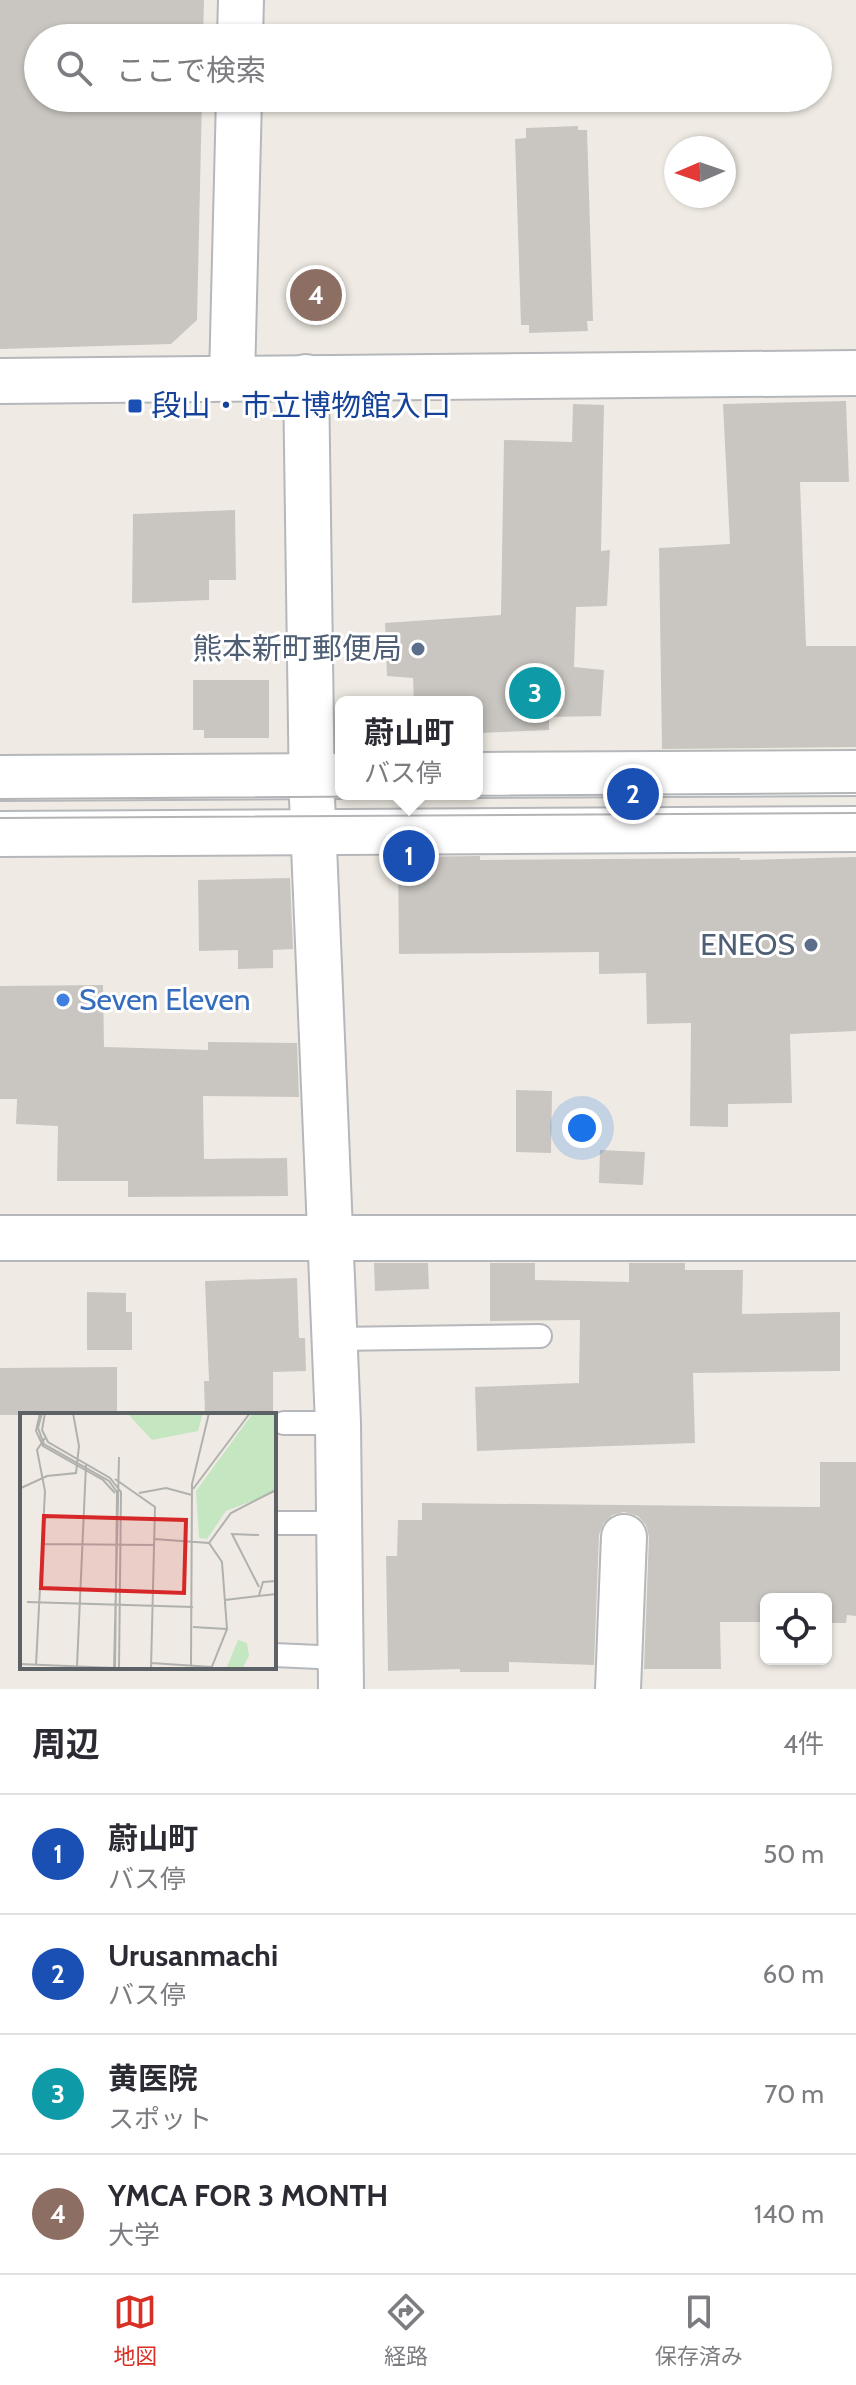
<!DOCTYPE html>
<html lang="ja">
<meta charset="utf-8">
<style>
body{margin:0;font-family:Cabin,"Noto Sans JP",sans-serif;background:#f7f7f7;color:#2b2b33}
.controls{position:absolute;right:24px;bottom:24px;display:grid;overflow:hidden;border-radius:12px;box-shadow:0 2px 6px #0004}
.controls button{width:72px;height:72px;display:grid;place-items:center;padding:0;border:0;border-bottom:2px solid #e1e1e2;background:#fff;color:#2b2b33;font:40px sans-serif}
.compass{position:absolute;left:664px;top:136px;width:72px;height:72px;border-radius:50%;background:#fff;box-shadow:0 2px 6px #0004;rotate:268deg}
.you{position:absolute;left:582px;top:1128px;width:28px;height:28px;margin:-20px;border:6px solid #fff;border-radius:50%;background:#1a73e8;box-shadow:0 0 0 12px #1a73e833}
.badge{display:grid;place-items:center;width:52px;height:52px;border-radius:50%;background:#d93025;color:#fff;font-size:26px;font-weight:700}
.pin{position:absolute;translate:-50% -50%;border:4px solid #fff;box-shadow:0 2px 8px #0006}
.popup{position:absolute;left:335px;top:696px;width:148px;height:104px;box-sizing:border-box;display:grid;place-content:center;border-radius:12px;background:#fff;filter:drop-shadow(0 2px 6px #0005);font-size:26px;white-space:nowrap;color:#7c7c81}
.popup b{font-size:30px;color:#2b2b33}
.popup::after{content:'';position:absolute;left:50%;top:100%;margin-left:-16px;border:16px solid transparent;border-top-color:#fff}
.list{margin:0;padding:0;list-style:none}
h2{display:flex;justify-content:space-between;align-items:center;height:104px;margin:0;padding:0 32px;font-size:34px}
h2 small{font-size:26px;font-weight:400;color:#7c7c81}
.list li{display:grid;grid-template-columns:52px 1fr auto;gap:24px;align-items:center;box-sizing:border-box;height:120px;padding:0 32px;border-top:2px solid #e1e1e2}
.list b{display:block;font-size:30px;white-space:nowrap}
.list p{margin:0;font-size:26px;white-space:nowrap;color:#7c7c81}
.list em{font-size:26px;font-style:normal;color:#7c7c81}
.icon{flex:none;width:44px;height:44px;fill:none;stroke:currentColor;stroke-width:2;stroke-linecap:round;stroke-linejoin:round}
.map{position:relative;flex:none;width:856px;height:1689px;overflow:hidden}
.search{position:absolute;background:#fff;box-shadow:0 2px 6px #0004;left:24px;right:24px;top:24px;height:88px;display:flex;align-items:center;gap:20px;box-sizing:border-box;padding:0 28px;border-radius:44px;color:#7c7c81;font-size:30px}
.sheet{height:584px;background:#fff}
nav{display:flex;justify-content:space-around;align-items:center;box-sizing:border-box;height:112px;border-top:2px solid #e1e1e2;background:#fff;font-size:22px;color:#7c7c81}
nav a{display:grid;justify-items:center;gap:4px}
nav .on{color:#d93025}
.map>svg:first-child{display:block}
.building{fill:#c9c6c1}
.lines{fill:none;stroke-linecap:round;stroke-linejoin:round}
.service-casing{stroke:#b5b7bb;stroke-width:26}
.minor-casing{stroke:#b5b7bb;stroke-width:48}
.tertiary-casing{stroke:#b5b7bb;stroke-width:48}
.service{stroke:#fff;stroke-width:22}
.minor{stroke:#fff;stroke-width:44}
.tertiary{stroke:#fff;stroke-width:44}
.tram{stroke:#b3b4b5;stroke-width:2}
.transit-dot{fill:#1a4fb4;stroke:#fff;stroke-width:3}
.service-dot{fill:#5c6f8a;stroke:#fff;stroke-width:3}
.shop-dot{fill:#3f7fe0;stroke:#fff;stroke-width:3}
.labels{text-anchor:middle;stroke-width:6;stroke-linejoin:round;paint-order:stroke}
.transit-label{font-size:30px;fill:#164399;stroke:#fff;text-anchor:start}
.service-label{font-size:30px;fill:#4e5e75;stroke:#fff;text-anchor:end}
.shop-label{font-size:30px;fill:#366cbe;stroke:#fff;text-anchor:start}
.inset-road{fill:none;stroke:#b0b0ad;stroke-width:2}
.view{fill:#d62828;fill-opacity:0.15;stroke:#d62828;stroke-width:4}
.inset-edge{fill:none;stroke:#5c6165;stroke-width:4}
</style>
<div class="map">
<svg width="856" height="1689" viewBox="0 0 856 1689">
<rect width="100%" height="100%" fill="#efebe4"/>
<!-- building -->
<g class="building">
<polygon points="0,0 204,0 203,38 38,38 38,98 202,98 197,320 171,344 0,349"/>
<polygon points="578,126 578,130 587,130 593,321 587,321 588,331 529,333 529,325 521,325 515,139 526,138 526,128"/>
<polygon points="846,401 849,482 800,482 806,646 856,646 856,747 662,749 659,548 730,544 723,404"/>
<polygon points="573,404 604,405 601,551 610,550 607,606 576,607 574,667 604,670 601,716 549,717 549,730 477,733 477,702 414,702 413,678 387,676 385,623 501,615 504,440 572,442"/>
<polygon points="235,510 236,580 209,580 209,600 132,603 133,514"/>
<polygon points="193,680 269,680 269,738 204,738 204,730 193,730"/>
<polygon points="480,856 480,860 740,858 740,860 856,857 856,1031 790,1034 792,1103 728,1104 728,1127 690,1126 691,1023 647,1024 646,973 599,974 599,952 399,954 398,857"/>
<polygon points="290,878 293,949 273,950 273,968 238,969 238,950 199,951 198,880"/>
<polygon points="103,985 104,1047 208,1050 208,1042 297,1043 299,1097 203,1096 204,1159 287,1158 288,1196 128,1197 128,1181 57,1181 58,1126 16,1124 17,1099 0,1099 0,986"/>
<polygon points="516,1090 552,1091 551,1153 516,1152"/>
<polygon points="600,1150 645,1152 643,1185 599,1183"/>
<polygon points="374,1263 428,1263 429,1289 375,1291"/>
<polygon points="490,1263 535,1263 535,1280 629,1282 629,1263 685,1263 685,1270 743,1270 742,1314 840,1312 840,1371 693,1373 695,1443 477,1451 475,1387 579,1383 580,1320 490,1321"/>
<polygon points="297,1278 299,1338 305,1338 306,1371 273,1372 273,1415 205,1415 204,1381 209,1381 205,1281"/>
<polygon points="87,1292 126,1293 126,1312 132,1312 132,1350 87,1350"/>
<polygon points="117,1367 117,1415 0,1415 0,1368"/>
<polygon points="820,1462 856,1462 856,1616 847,1615 846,1623 826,1623 826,1599 766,1599 766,1622 720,1622 721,1669 644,1669 649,1537 646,1525 638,1516 624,1512 612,1515 603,1524 599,1535 594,1665 509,1662 509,1672 460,1672 460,1669 388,1671 386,1556 397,1556 398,1520 422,1520 422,1503 820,1507"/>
</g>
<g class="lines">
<!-- service casing -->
<g class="service-casing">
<g id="service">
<polyline points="335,1339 540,1336"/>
<polyline points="284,1423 338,1423"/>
<polyline points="274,1523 340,1523"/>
<polyline points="274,1655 341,1658"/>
</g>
</g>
<!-- minor casing -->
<g class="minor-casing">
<g id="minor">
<polyline points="240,38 241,0"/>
<polyline points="306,377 312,798 338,1423 341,1689"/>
<polyline points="232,378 239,98"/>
<polyline points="0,381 856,373"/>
<polyline points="0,1238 856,1238"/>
<polyline points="618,1689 624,1537"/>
</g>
</g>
<!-- tertiary casing -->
<g class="tertiary-casing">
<g id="tertiary">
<polyline points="477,775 856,773"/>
<polyline points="0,778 341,776"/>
<polyline points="0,834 856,829"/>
</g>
</g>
<!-- service -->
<use href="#service" class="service"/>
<!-- minor -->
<use href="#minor" class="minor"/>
<!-- tertiary -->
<use href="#tertiary" class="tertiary"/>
<!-- tram -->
<g class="tram">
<polyline points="0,799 856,793"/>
<polyline points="0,818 856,813"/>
</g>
</g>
<!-- markers -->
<rect class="transit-dot" x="127" y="398" width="16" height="16" rx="4"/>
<g class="service-dot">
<circle cx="418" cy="649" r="8"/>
<circle cx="811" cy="945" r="8"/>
</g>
<circle class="shop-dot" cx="63" cy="1000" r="8"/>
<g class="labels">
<!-- transit labels -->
<g class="transit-label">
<text x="151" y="416">段山・市立博物館入口</text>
</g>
<!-- service labels -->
<g class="service-label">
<text x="402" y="659">熊本新町郵便局</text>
<text x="795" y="955">ENEOS</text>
</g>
<!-- shop labels -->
<g class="shop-label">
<text x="79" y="1010">Seven Eleven</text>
</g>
</g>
<!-- overview -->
<g transform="translate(20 1413)">
<rect width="256" height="256" fill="#efebe4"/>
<path d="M218,227L227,230L229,243L222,256H206Z" fill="#c4e6c1"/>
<path d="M233,0H256V79L206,98L187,126L179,125L176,78Z" fill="#c4e6c1"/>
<path d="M107,0H183L178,18L132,27Z" fill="#c4e6c1"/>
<path class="inset-road" d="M20,0L16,18L23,33L83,67L95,80M22,0L18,15L24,31L89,68L97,79L95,256M25,0L22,17L28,29L90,65L101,79L99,256M95,66L135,94L131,256M173,76L230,0M119,80L146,75L172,82M0,81L1,75L27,63L56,60L59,33L53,0M239,122L212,121L239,174M134,126L189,130L202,149L207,216L191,256M189,130L211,100L256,77M22,131L134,132M239,182L243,169L256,168M205,187L256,181M7,189L173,194M173,214L207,216M131,250L192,254M0,251L95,255M16,252L25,78L17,37L25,25M171,252L172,71L189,0M57,253L66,52M94,256L99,44"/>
<path class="view" d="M24,103L166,107L164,180L21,175Z"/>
<rect width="256" height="256" class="inset-edge"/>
</g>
</svg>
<div class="controls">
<button><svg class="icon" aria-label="locate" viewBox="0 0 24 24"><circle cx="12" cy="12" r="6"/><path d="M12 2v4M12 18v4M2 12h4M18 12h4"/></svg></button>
</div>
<svg class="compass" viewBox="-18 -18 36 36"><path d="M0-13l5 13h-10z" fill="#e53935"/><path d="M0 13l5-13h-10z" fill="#7c7c81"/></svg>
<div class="you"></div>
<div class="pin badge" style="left:409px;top:856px;background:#1a4fb4">1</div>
<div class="popup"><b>蔚山町</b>バス停</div>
<div class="pin badge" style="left:633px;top:794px;background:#1a4fb4">2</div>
<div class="pin badge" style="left:535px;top:693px;background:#0f9aa8">3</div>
<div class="pin badge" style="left:316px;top:295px;background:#8d6e63">4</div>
<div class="search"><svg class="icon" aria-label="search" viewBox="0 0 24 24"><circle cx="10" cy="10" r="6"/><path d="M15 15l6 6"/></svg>ここで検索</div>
</div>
<section class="sheet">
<h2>周辺<small>4件</small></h2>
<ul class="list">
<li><span class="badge" style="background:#1a4fb4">1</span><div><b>蔚山町</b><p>バス停</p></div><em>50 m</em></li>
<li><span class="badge" style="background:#1a4fb4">2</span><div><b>Urusanmachi</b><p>バス停</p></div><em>60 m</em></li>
<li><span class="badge" style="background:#0f9aa8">3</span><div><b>黄医院</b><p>スポット</p></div><em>70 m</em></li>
<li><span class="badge" style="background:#8d6e63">4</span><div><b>YMCA FOR 3 MONTH</b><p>大学</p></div><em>140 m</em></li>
</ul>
</section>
<nav>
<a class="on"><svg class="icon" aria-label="map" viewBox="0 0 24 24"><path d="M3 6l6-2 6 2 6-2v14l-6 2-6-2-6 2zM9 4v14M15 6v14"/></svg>地図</a>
<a><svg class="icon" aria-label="directions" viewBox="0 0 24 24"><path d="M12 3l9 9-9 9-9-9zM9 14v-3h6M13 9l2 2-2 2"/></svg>経路</a>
<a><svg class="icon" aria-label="saved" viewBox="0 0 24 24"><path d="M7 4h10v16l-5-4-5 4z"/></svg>保存済み</a>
</nav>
